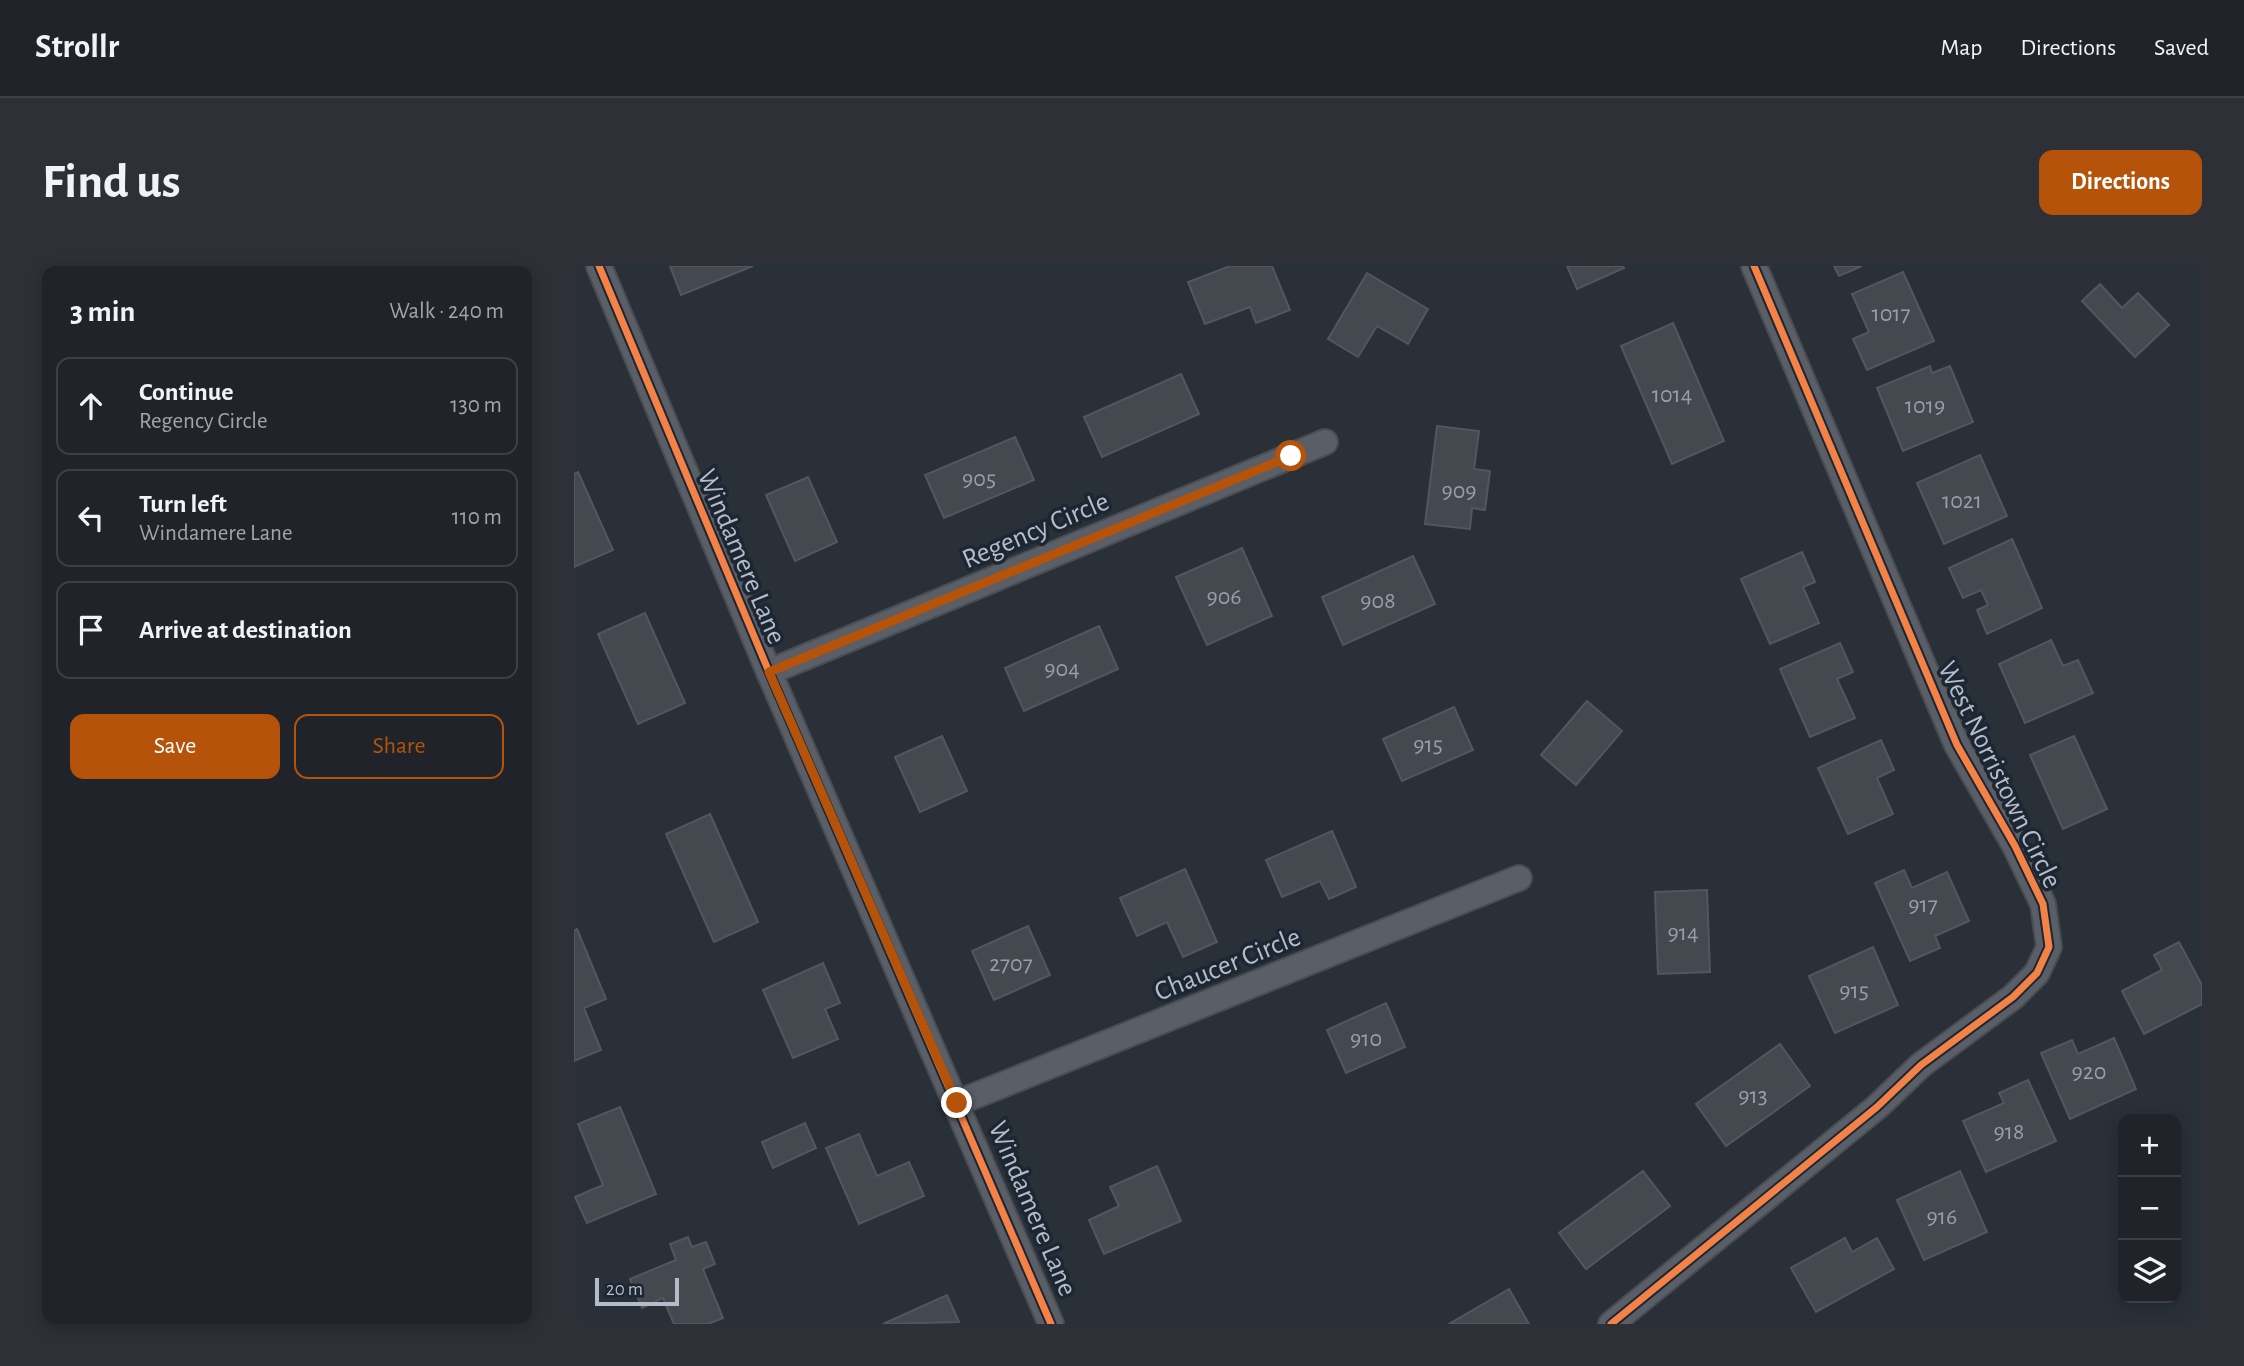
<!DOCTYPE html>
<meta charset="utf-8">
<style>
body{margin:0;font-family:"Alegreya Sans",sans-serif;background:#2d3036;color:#f1f3f6}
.controls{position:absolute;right:21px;bottom:21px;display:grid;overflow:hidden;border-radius:14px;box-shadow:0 4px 18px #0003}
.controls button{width:63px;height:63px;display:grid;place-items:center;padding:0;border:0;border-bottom:2px solid #3d4147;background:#20242a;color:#f1f3f6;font:35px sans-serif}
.scale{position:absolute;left:21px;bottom:18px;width:84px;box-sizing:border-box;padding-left:7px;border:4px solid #b4bcc9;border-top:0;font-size:19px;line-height:24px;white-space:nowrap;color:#b4bcc9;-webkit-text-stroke:5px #1d2633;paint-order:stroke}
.stop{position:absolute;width:21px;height:21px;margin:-16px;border:5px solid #b45309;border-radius:50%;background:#fff}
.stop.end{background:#b45309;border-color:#fff;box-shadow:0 2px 7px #0008}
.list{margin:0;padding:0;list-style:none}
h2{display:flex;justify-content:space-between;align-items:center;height:91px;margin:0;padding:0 28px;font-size:30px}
h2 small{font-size:23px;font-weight:400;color:#a2a4a8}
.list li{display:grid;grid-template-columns:46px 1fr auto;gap:21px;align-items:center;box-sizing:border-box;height:98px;margin:0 14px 14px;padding:0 14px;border:2px solid #3d4147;border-radius:14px}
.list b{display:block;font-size:26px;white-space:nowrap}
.list p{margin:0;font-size:23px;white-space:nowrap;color:#a2a4a8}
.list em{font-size:23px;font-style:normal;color:#a2a4a8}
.actions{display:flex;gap:14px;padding:21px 28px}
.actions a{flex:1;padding:16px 0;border:2px solid #b45309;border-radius:14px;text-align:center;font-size:24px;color:#b45309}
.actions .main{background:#b45309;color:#fff}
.icon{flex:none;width:38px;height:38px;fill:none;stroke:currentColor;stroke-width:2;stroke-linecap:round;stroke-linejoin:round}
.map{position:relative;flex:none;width:1628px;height:1058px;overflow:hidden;border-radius:14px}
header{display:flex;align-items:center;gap:42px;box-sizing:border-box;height:98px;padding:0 35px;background:#20242a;border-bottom:2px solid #3d4147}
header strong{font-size:33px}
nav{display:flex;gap:38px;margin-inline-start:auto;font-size:24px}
.intro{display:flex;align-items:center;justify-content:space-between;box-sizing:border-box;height:168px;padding:0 42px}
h1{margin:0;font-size:49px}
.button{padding:18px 32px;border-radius:14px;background:#b45309;color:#fff;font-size:24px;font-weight:700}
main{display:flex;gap:42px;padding:0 42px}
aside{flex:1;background:#20242a;border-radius:14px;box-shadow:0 4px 18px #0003}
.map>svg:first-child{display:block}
.building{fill:#444950;stroke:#52575f;stroke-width:2}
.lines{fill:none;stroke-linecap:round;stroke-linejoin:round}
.minor-casing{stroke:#484c53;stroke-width:28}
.minor{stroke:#5a5e66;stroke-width:24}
.cycleway-casing{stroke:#1d2633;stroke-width:11}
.cycleway{stroke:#f48246;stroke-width:7}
.route{stroke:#b45309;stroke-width:9}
.labels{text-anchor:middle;stroke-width:7;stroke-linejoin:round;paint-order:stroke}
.number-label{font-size:24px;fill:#989fab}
.street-label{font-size:28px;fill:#b4bcc9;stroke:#1d2633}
</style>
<header>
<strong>Strollr</strong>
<nav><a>Map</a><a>Directions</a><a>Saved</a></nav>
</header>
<div class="intro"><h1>Find us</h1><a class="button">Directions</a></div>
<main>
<aside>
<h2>3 min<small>Walk · 240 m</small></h2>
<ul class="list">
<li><svg class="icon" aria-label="ahead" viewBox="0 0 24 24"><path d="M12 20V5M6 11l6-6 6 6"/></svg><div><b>Continue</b><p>Regency Circle</p></div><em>130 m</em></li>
<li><svg class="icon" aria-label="left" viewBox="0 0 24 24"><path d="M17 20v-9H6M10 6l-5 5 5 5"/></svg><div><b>Turn left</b><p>Windamere Lane</p></div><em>110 m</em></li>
<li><svg class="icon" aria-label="arrive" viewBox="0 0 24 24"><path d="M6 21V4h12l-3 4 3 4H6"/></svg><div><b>Arrive at destination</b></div></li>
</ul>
<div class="actions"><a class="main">Save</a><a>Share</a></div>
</aside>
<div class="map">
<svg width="1628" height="1058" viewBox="0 0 1628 1058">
<rect width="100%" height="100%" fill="#2a3038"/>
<!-- building -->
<g class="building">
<polygon points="96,0 179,0 107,29"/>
<polygon points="656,0 698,0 716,44 682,57 676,41 631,58 614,16"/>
<polygon points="993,0 1049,0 1050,2 1003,23"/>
<polygon points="1260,0 1288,0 1265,10"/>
<polygon points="1329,6 1360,75 1293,104 1279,73 1295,66 1278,28"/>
<polygon points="793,7 854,43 834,78 803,60 784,91 754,73"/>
<polygon points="1526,18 1548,42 1564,27 1595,59 1561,91 1508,35"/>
<polygon points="1099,57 1150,175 1098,198 1047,80"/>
<polygon points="1356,100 1358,107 1376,100 1399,156 1329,185 1303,122"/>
<polygon points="607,108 625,148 528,191 510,151"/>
<polygon points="863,160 905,165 900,203 916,205 911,244 898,242 896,263 851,258"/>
<polygon points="441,171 460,214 370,252 351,209"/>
<polygon points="1406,189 1433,250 1370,278 1343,217"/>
<polygon points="4,206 39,284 0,301 0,208"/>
<polygon points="234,211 263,276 221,295 192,229"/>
<polygon points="1438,273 1468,342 1413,368 1403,344 1414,339 1407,324 1389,332 1375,302"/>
<polygon points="668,282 698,350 633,379 602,311"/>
<polygon points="1228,286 1241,316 1229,321 1245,357 1196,378 1167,313"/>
<polygon points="839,290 861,338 769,379 748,331"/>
<polygon points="71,347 111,437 64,458 24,368"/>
<polygon points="525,360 544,403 450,445 431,402"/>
<polygon points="1477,374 1489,400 1504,394 1519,427 1451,457 1425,398"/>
<polygon points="1266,377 1279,406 1263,413 1281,452 1236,471 1206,403"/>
<polygon points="1013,435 1048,465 1002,519 967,489"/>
<polygon points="880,441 899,484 828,515 809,473"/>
<polygon points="368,470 393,525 346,546 321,491"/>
<polygon points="1500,470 1533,543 1489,563 1456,489"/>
<polygon points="1307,474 1320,504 1303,512 1319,548 1274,568 1244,502"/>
<polygon points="136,548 184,656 140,676 92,568"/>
<polygon points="758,565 782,621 755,633 746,615 708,631 692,594"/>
<polygon points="611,603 643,676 609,691 593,656 563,670 546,632"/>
<polygon points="1330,604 1338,622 1373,606 1395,655 1361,670 1366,682 1336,695 1301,617"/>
<polygon points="1133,624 1136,706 1084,708 1081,626"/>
<polygon points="454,660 476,709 420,734 398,685"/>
<polygon points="3,663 32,733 10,742 27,784 0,795 0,665"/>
<polygon points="1605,676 1628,719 1628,738 1570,768 1548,725 1588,704 1580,689"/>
<polygon points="1299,681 1324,739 1261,767 1235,710"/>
<polygon points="249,697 266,737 251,743 264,773 219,792 189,724"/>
<polygon points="812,737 831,781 772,807 753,764"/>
<polygon points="1540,772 1562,823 1496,853 1467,787 1498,774 1504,788"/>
<polygon points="1206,778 1236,820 1152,880 1122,838"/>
<polygon points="1454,814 1482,875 1412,906 1389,855 1430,837 1425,827"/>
<polygon points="46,841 82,928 13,957 1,931 29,919 4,858"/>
<polygon points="231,857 242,882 199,902 188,876"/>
<polygon points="285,868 303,910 335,896 350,930 285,958 252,882"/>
<polygon points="583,900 607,955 530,988 515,954 545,940 536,921"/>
<polygon points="1069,905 1096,940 1012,1003 985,967"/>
<polygon points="1386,905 1413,966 1350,994 1323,934"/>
<polygon points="114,971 118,981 132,976 141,998 129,1003 149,1052 134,1058 100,1058 89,1032 68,1042 56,1013 102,994 96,978"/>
<polygon points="1271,972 1278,986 1303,972 1320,1003 1242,1046 1217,1002"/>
<polygon points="935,1023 955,1058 875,1058"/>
<polygon points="373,1029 385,1056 309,1058"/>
</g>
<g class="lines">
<!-- minor casing -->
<g class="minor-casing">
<g id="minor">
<polyline points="25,0 195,406 477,1058"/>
<polyline points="195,406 751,176"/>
<polyline points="383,837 945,612"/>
<polyline points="1037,1058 1303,841 1347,799 1439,731 1463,707 1475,681 1469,638 1441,580 1383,479 1180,0"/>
</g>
</g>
<!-- minor -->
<use href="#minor" class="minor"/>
<!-- cycleway casing -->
<g class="cycleway-casing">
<g id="cycleway">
<polyline points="25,0 195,406 477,1058"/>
<polyline points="1037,1058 1303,841 1347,799 1439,731 1463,707 1475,681 1469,638 1441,580 1383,479 1180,0"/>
</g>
</g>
<!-- cycleway -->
<use href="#cycleway" class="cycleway"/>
</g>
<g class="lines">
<!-- route -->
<polyline class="route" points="383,837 195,406 717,190"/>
</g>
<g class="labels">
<!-- number labels -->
<g class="number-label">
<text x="1317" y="55">1017</text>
<text x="1098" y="136">1014</text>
<text x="1351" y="147">1019</text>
<text x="405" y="220">905</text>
<text x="885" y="232">909</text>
<text x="1388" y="242">1021</text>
<text x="650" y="338">906</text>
<text x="804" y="342">908</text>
<text x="488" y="410">904</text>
<text x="854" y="486">915</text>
<text x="1349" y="646">917</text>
<text x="1109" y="674">914</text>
<text x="437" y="705">2707</text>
<text x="1280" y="732">915</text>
<text x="792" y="780">910</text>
<text x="1515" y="813">920</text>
<text x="1179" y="837">913</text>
<text x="1435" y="873">918</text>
<text x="1368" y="958">916</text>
</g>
<!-- street labels -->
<g class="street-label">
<text transform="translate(461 263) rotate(-23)" y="10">Regency Circle</text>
<text transform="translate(169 290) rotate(67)" y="10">Windamere Lane</text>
<text transform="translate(1427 508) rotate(64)" y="10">West Norristown Circle</text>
<text transform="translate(653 697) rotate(-22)" y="10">Chaucer Circle</text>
<text transform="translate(460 942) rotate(67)" y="10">Windamere Lane</text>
</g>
</g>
</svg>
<div class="controls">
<button>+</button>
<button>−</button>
<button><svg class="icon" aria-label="layers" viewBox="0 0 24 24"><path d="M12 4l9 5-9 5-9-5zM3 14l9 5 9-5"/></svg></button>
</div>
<div class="scale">20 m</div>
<div class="stop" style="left:717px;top:190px"></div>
<div class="stop end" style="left:383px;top:837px"></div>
</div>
</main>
